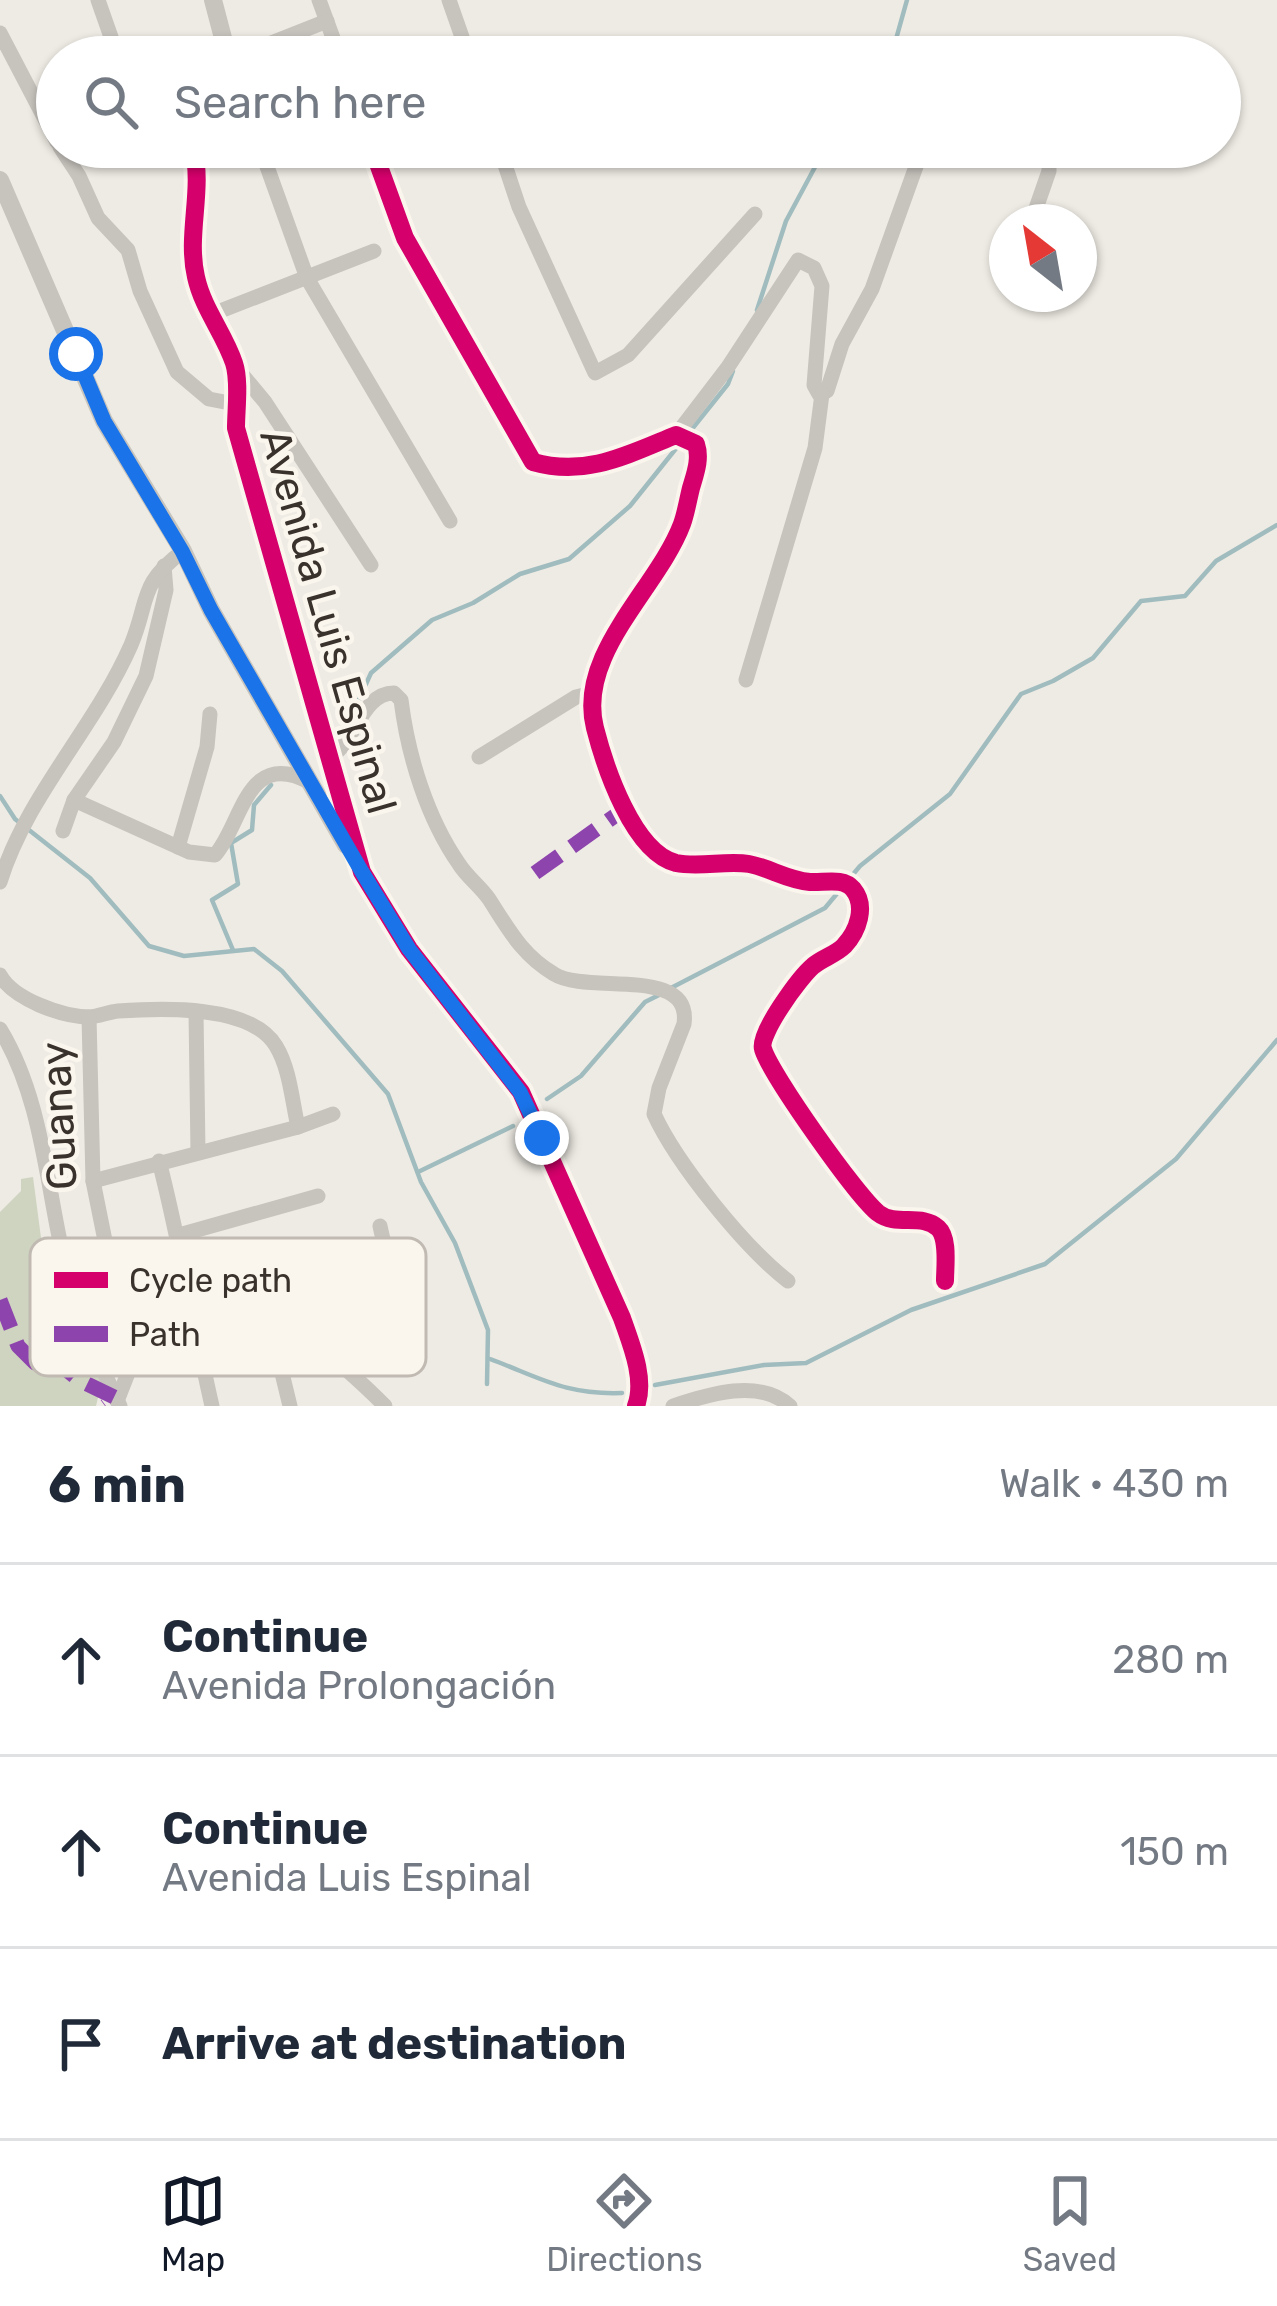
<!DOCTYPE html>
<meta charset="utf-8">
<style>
body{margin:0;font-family:Rubik,sans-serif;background:#f6f6f7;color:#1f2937}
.compass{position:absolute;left:989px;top:204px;width:108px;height:108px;border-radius:50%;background:#fff;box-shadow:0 3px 9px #0004;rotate:329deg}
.stop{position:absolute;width:36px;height:36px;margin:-27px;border:9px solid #1a73e8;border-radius:50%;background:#fff}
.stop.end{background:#1a73e8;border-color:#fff;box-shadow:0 3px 12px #0008}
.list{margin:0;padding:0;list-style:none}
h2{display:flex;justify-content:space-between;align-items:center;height:156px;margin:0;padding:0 48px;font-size:51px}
h2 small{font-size:39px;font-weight:400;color:#747a83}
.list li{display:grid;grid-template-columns:78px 1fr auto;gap:36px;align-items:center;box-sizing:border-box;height:192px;padding:0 48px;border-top:3px solid #e0e1e3}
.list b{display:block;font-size:45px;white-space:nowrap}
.list p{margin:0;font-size:39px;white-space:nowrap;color:#747a83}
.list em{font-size:39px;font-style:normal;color:#747a83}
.icon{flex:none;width:66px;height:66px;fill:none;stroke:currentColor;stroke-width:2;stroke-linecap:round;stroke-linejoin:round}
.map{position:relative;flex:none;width:1277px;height:1406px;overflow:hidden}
.search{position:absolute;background:#fff;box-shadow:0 3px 9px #0004;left:36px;right:36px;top:36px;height:132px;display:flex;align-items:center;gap:30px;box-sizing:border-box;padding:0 42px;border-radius:66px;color:#747a83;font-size:45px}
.sheet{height:732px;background:#fff}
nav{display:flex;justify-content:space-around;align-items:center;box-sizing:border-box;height:168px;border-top:3px solid #e0e1e3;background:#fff;font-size:33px;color:#747a83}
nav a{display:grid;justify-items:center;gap:6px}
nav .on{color:#111827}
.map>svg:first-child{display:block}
.green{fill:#ced4bf}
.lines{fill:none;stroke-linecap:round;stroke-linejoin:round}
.stream{stroke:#a1bcbe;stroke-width:4.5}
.minor{stroke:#c7c3bd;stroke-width:15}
.tertiary{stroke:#c7c3bd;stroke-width:18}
.quiet{stroke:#8e44ad;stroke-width:15;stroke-dasharray:30 15;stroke-linecap:butt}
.cycleway-casing{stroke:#faf5ed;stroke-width:26}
.cycleway{stroke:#d6006c;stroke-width:18}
.route{stroke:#1a73e8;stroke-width:15}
.labels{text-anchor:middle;stroke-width:9;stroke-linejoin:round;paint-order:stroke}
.street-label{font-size:42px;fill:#39312b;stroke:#faf5ed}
.key{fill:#faf5ed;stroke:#c0bab3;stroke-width:3}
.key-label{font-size:33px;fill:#39312b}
</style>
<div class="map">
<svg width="1277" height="1406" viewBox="0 0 1277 1406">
<rect width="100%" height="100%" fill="#eeebe4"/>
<!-- green -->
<polygon class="green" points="33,1177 55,1344 109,1377 100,1389 96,1406 0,1406 0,1212 21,1191 21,1179"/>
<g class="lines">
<!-- stream -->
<g class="stream">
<polyline points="891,57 907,0"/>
<polyline points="757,310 786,221 822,154 830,147"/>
<polyline points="688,434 728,384 733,371"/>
<polyline points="346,728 371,673 432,620 473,603 520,574 569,559 630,506 682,441"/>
<polyline points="0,796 15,819 90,878 149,946 184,956 254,949 282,971 388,1094 421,1182 455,1243 488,1330 487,1384"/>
<polyline points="233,950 212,900 238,884 231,843 252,830 254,805 271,785"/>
<polyline points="669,989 825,908 860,866 950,794 1021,694 1053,681 1093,658 1141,601 1185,596 1216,561 1277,525"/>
<polyline points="547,1099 581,1076 645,1002 659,995"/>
<polyline points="418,1172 513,1126"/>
<path d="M490,1359C541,1378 565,1395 622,1393"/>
<polyline points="655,1385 764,1365 806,1363 911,1310 1045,1264 1176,1159 1277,1040"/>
</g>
<!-- minor -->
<g class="minor">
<polyline points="98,0 118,57"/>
<polyline points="319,0 340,57"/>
<polyline points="449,0 469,57"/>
<polyline points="0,33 57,142"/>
<polyline points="236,57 327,21"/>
<polyline points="987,57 994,52 1018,51 1022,57"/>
<polyline points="60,147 79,176 98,218 128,250 140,291 177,372 209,399 235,404"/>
<polyline points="260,147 307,278 450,521"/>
<path d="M372,147L405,238L533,462C586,477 627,455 676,435L696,444C701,459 695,474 691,488C688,500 686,513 682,524C658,588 576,654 595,728C605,767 633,852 676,863C700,868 726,860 749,864C770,868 787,880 810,882C824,883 843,877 853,889C867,906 858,931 844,946C835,955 822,958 813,966C800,977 758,1034 763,1049C771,1075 856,1195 878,1213C896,1227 922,1213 938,1228C949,1238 945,1266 945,1281"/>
<polyline points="499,147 519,207 595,373 628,355 755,214"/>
<polyline points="1033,217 1049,171 1049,147"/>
<polyline points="210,315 374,251"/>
<polyline points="235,366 265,402 371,565"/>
<polyline points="676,435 728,367 798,260 814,268 822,286 814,385 819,394 827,391 842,344 872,289 923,147"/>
<polyline points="746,680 815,448 822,394"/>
<path d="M331,757C356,740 362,693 394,693L401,700C408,756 427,818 459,864C467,877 480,886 489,899C509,930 522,955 554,974C587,995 692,965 684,1024L659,1088L654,1114C677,1164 745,1248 788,1281"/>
<polyline points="479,757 576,697 592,693"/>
<path d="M74,800L189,852L215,855C242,825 246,748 309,782"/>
<polyline points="63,831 74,800 114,742 146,676 166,590 164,566"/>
<polyline points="178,847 207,747 210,714"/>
<path d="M0,882C27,795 94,729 131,645C150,599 138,585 183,551"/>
<path d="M0,975C13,999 62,1017 90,1017C99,1016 109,1012 118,1011C161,1008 251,1004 276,1046C290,1069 292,1101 298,1127"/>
<polyline points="196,1012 198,1152"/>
<polyline points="89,1017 93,1181 122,1325 126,1336 139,1345"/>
<path d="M0,1029C42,1098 46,1183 64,1260C76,1311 97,1359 120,1406"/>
<path d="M159,1161C180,1242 193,1324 212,1406"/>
<polyline points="93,1181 298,1127 333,1114"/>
<polyline points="179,1235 318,1196"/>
<polyline points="229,1290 246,1279 331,1253"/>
<polyline points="272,1315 272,1332 290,1406"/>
<path d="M345,1368L375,1362C413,1320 390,1275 380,1226"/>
<path d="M117,1401L139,1345L185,1288C238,1269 349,1369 385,1406"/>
<path d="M673,1406C709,1394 759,1378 790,1406"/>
</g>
<!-- tertiary -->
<g class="tertiary">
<polyline points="213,0 228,57"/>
<path d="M193,147C204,190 186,234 196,277C203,309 224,333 234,363C240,381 236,409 236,428L362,872L409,949L521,1092L622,1318C631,1344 646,1379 636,1406"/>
<polyline points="0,180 104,421 183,551 211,610 346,845"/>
</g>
<!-- quiet -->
<g class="quiet">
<polyline points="535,873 626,808"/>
<polyline points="0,1300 18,1346 35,1363 52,1358 79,1380 116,1398 105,1406"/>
</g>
<!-- cycleway casing -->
<g class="cycleway-casing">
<g id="cycleway">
<path d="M193,147C204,190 186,234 196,277C203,309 224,333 234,363C240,381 236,409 236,428L362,872L409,949L521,1092L622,1318C631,1344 646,1379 636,1406"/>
<path d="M372,147L405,238L533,462C586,477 627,455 676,435L696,444C701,459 695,474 691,488C688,500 686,513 682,524C658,588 576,654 595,728C605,767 633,852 676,863C700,868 726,860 749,864C770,868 787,880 810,882C824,883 843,877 853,889C867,906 858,931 844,946C835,955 822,958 813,966C800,977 758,1034 763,1049C771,1075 856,1195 878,1213C896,1227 922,1213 938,1228C949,1238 945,1266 945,1281"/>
</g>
</g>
<!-- cycleway -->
<use href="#cycleway" class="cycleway"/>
</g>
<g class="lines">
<!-- route -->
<polyline class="route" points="76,354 104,421 182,551 211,610 362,872 409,949 520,1092 542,1138"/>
</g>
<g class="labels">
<!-- street labels -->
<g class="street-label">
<text transform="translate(329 621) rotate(74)" y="15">Avenida Luis Espinal</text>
<text transform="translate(58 1116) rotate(-93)" y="15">Guanay</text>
</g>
</g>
<!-- legend -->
<rect x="30" y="1238" width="396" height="138" rx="18" class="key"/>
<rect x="54" y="1272" width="54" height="16" fill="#d6006c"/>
<rect x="54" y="1326" width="54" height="16" fill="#8e44ad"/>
<g class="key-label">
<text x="129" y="1292">Cycle path</text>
<text x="129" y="1346">Path</text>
</g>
</svg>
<svg class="compass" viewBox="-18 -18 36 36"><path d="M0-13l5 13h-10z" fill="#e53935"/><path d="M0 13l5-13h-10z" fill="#747a83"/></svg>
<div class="stop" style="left:76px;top:354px"></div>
<div class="stop end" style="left:542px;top:1138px"></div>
<div class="search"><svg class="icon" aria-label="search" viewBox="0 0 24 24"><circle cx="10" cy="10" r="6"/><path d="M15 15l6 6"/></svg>Search here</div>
</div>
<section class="sheet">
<h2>6 min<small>Walk · 430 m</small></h2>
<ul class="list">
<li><svg class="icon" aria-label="ahead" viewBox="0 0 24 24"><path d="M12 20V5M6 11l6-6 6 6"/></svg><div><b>Continue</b><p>Avenida Prolongación</p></div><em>280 m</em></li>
<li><svg class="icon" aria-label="ahead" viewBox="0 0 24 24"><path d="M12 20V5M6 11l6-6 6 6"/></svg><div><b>Continue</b><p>Avenida Luis Espinal</p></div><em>150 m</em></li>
<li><svg class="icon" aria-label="arrive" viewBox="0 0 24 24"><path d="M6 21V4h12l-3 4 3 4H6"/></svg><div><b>Arrive at destination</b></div></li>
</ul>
</section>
<nav>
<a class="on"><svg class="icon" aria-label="map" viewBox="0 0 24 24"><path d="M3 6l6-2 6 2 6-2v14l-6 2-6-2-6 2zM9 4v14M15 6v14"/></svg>Map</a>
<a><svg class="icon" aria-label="directions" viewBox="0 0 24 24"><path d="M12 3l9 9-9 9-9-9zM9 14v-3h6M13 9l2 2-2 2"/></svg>Directions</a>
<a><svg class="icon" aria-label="saved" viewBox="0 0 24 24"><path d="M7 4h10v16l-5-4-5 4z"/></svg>Saved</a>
</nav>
